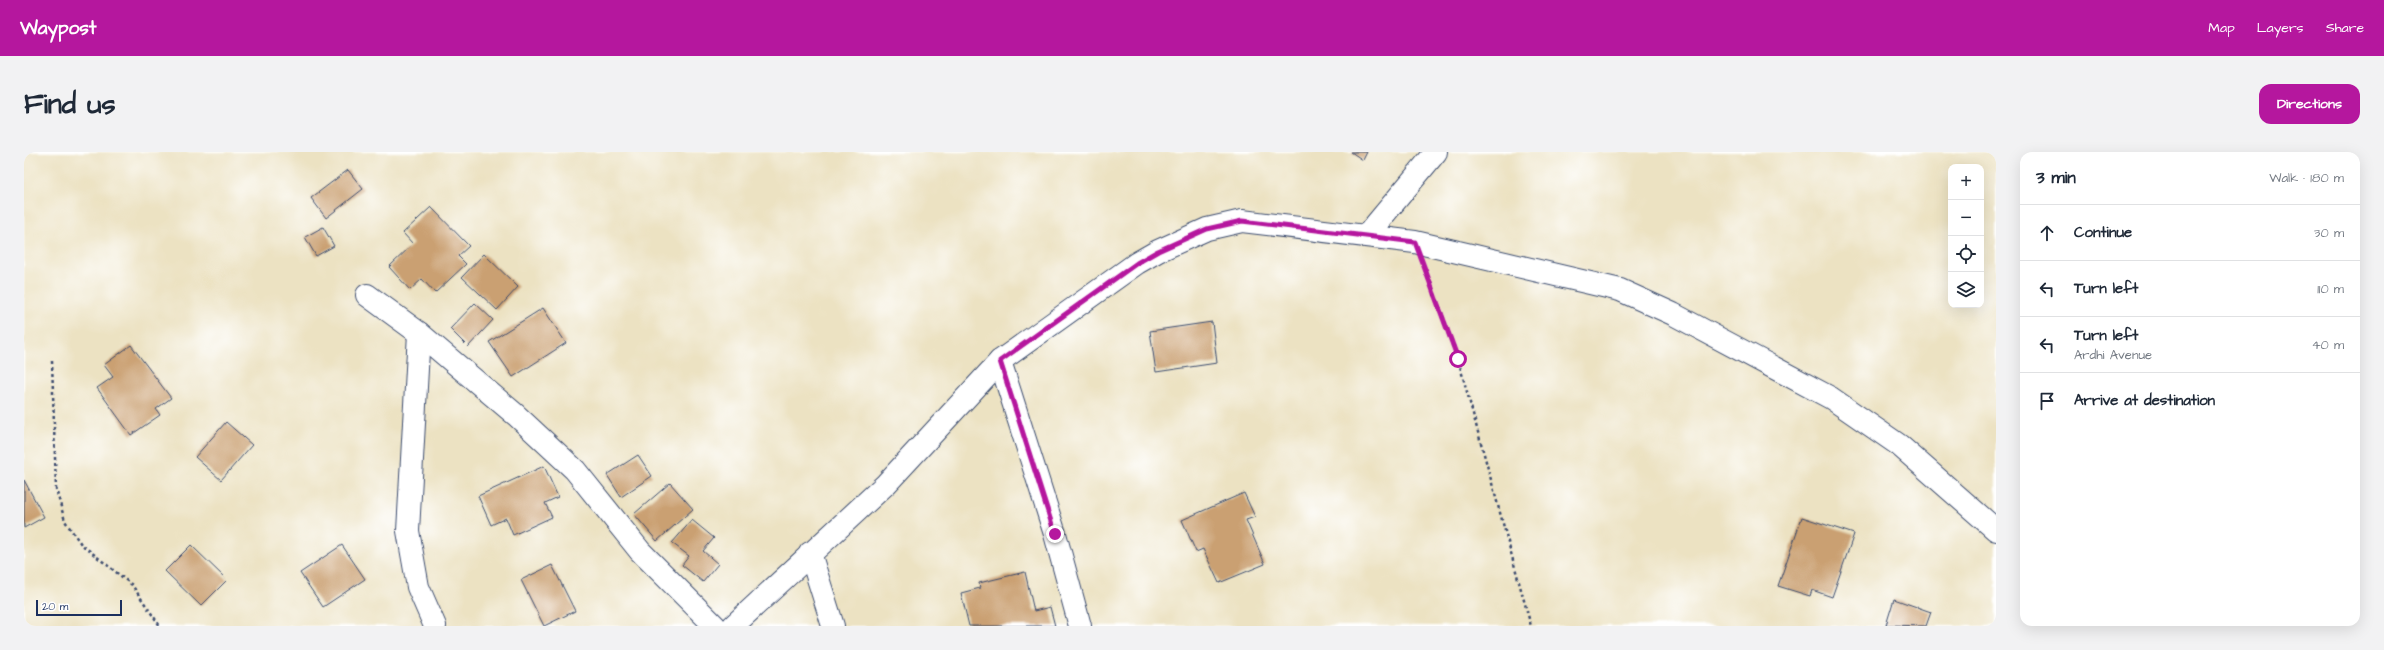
<!DOCTYPE html>
<meta charset="utf-8">
<style>
body{margin:0;font-family:"Architects Daughter",sans-serif;background:#f2f2f3;color:#1f2937}
.controls{position:absolute;right:12px;top:12px;display:grid;overflow:hidden;border-radius:8px;box-shadow:0 4px 16px #0002}
.controls button{width:36px;height:36px;display:grid;place-items:center;padding:0;border:0;border-bottom:1px solid #e0e1e3;background:#fff;color:#1f2937;font:20px sans-serif}
.scale{position:absolute;left:12px;bottom:10px;width:86px;box-sizing:border-box;padding-left:4px;border:2px solid #1b2f5e;border-top:0;font-size:11px;line-height:14px;white-space:nowrap;color:#1b2f5e;-webkit-text-stroke:3px #fff;paint-order:stroke}
.stop{position:absolute;width:12px;height:12px;margin:-9px;border:3px solid #b5179e;border-radius:50%;background:#fff}
.stop.end{background:#b5179e;border-color:#fff;box-shadow:0 1px 4px #0008}
.list{margin:0;padding:0;list-style:none}
h2{display:flex;justify-content:space-between;align-items:center;height:52px;margin:0;padding:0 16px;font-size:17px}
h2 small{font-size:13px;font-weight:400;color:#747a83}
.list li{display:grid;grid-template-columns:26px 1fr auto;gap:12px;align-items:center;box-sizing:border-box;height:56px;padding:0 16px;border-top:1px solid #e0e1e3}
.list b{display:block;font-size:15px;white-space:nowrap}
.list p{margin:0;font-size:13px;white-space:nowrap;color:#747a83}
.list em{font-size:13px;font-style:normal;color:#747a83}
.icon{flex:none;width:22px;height:22px;fill:none;stroke:currentColor;stroke-width:2;stroke-linecap:round;stroke-linejoin:round}
.map{position:relative;flex:none;width:1972px;height:474px;overflow:hidden;border-radius:12px}
header{display:flex;align-items:center;gap:24px;box-sizing:border-box;height:56px;padding:0 20px;background:#b5179e;color:#fff}
header strong{font-size:19px}
nav{display:flex;gap:22px;margin-inline-start:auto;font-size:14px}
.intro{display:flex;align-items:center;justify-content:space-between;box-sizing:border-box;height:96px;padding:0 24px}
h1{margin:0;font-size:28px}
.button{padding:10px 18px;border-radius:12px;background:#b5179e;color:#fff;font-size:14px;font-weight:700}
main{display:flex;gap:24px;padding:0 24px}
aside{flex:1;background:#fff;border-radius:12px;box-shadow:0 4px 16px #0002}
.map>svg:first-child{display:block}
.building{fill:#caa072}
.lines{fill:none;stroke-linecap:round;stroke-linejoin:round}
.minor-casing{stroke:#3a4a6d;stroke-width:24}
.path{stroke:#3a4a6d;stroke-width:2.5;stroke-dasharray:3 3;stroke-linecap:butt}
.minor{stroke:#fff;stroke-width:22}
.route{stroke:#b5179e;stroke-width:5}
</style>
<header>
<strong>Waypost</strong>
<nav><a>Map</a><a>Layers</a><a>Share</a></nav>
</header>
<div class="intro"><h1>Find us</h1><a class="button">Directions</a></div>
<main>
<div class="map">
<svg width="1972" height="474" viewBox="0 0 1972 474">
<rect width="100%" height="100%" fill="#fff"/>
<filter id="ink" filterUnits="userSpaceOnUse"><feTurbulence type="fractalNoise" baseFrequency=".025" numOctaves="2"/><feDisplacementMap in="SourceGraphic" scale="8" xChannelSelector="R" yChannelSelector="G"/><feConvolveMatrix kernelMatrix="1 2 1 2 8 2 1 2 1" color-interpolation-filters="sRGB"/></filter>
<filter id="wash" filterUnits="userSpaceOnUse"><feTurbulence type="fractalNoise" baseFrequency=".012" numOctaves="4" result="noise"/><feDisplacementMap in="SourceGraphic" scale="16" xChannelSelector="R" yChannelSelector="G"/><feGaussianBlur stdDeviation="0.9" result="paint"/><feColorMatrix in="noise" values="0 0 0 0 0 0 0 0 0 0 0 0 0 0 0 0 0 1.4 0 .05"/><feComposite in="paint" operator="in"/></filter>
<g filter="url(#wash)">
<rect width="100%" height="100%" fill="#ece2c2"/>
<g id="blocks">
<!-- building -->
<g class="building">
<polygon points="1327,0 1343,0 1339,8"/>
<polygon points="324,18 339,37 302,66 287,46"/>
<polygon points="407,55 445,94 434,104 442,112 411,141 398,127 386,138 365,115 389,92 379,81"/>
<polygon points="299,75 310,94 292,104 281,85"/>
<polygon points="460,102 494,135 473,158 438,125"/>
<polygon points="451,151 469,168 444,195 426,177"/>
<polygon points="519,156 542,191 489,225 465,190"/>
<polygon points="1188,170 1193,211 1132,220 1126,179"/>
<polygon points="107,193 147,246 132,257 136,263 107,283 73,236 89,225 80,213"/>
<polygon points="202,270 228,293 197,328 171,305"/>
<polygon points="614,303 628,324 597,345 583,323"/>
<polygon points="520,314 534,345 521,351 528,365 489,383 482,366 467,373 454,344"/>
<polygon points="0,328 20,365 0,376"/>
<polygon points="646,331 669,357 633,389 610,362"/>
<polygon points="1220,341 1231,365 1222,368 1241,412 1195,431 1179,397 1172,400 1158,368"/>
<polygon points="1778,365 1830,382 1808,445 1788,438 1786,444 1754,434"/>
<polygon points="668,368 690,386 679,399 694,412 679,430 658,413 665,404 648,391"/>
<polygon points="167,393 203,428 177,454 141,419"/>
<polygon points="318,393 341,427 299,455 276,421"/>
<polygon points="528,413 551,459 520,474 497,428"/>
<polygon points="1001,420 1010,459 1026,455 1031,474 945,474 937,441 956,436 955,431"/>
<polygon points="1870,447 1907,460 1902,474 1862,473"/>
</g>
</g>
</g>
<g filter="url(#ink)">
<use href="#blocks" fill-opacity="0" stroke="#3a4a6d" stroke-width="1"/>
<g class="lines">
<!-- minor casing -->
<g class="minor-casing">
<g id="minor">
<polyline points="1343,83 1412,0"/>
<polyline points="343,143 395,181 492,263 551,318 616,399 691,474"/>
<polyline points="395,181 384,379 394,435 411,474"/>
<polyline points="976,209 1031,382 1056,474"/>
<polyline points="786,401 809,474"/>
<polyline points="709,474 862,332 976,209 1113,111 1134,99 1183,77 1218,69 1391,90 1596,138 1649,162 1807,246 1875,293 1972,378"/>
</g>
</g>
<!-- path -->
<g class="path">
<polyline points="1402,119 1434,207 1507,474"/>
<polyline points="28,209 32,337 41,369 57,392 108,433 136,474"/>
</g>
<!-- minor -->
<use href="#minor" class="minor"/>
</g>
</g>
<g class="lines" filter="url(#ink)">
<!-- route -->
<polyline class="route" points="1031,382 976,209 1113,111 1134,99 1183,77 1218,69 1391,90 1434,207"/>
</g>
</svg>
<div class="controls">
<button>+</button>
<button>−</button>
<button><svg class="icon" aria-label="locate" viewBox="0 0 24 24"><circle cx="12" cy="12" r="6"/><path d="M12 2v4M12 18v4M2 12h4M18 12h4"/></svg></button>
<button><svg class="icon" aria-label="layers" viewBox="0 0 24 24"><path d="M12 4l9 5-9 5-9-5zM3 14l9 5 9-5"/></svg></button>
</div>
<div class="scale">20 m</div>
<div class="stop" style="left:1434px;top:207px"></div>
<div class="stop end" style="left:1031px;top:382px"></div>
</div>
<aside>
<h2>3 min<small>Walk · 180 m</small></h2>
<ul class="list">
<li><svg class="icon" aria-label="ahead" viewBox="0 0 24 24"><path d="M12 20V5M6 11l6-6 6 6"/></svg><div><b>Continue</b></div><em>30 m</em></li>
<li><svg class="icon" aria-label="left" viewBox="0 0 24 24"><path d="M17 20v-9H6M10 6l-5 5 5 5"/></svg><div><b>Turn left</b></div><em>110 m</em></li>
<li><svg class="icon" aria-label="left" viewBox="0 0 24 24"><path d="M17 20v-9H6M10 6l-5 5 5 5"/></svg><div><b>Turn left</b><p>Ardhi Avenue</p></div><em>40 m</em></li>
<li><svg class="icon" aria-label="arrive" viewBox="0 0 24 24"><path d="M6 21V4h12l-3 4 3 4H6"/></svg><div><b>Arrive at destination</b></div></li>
</ul>
</aside>
</main>
